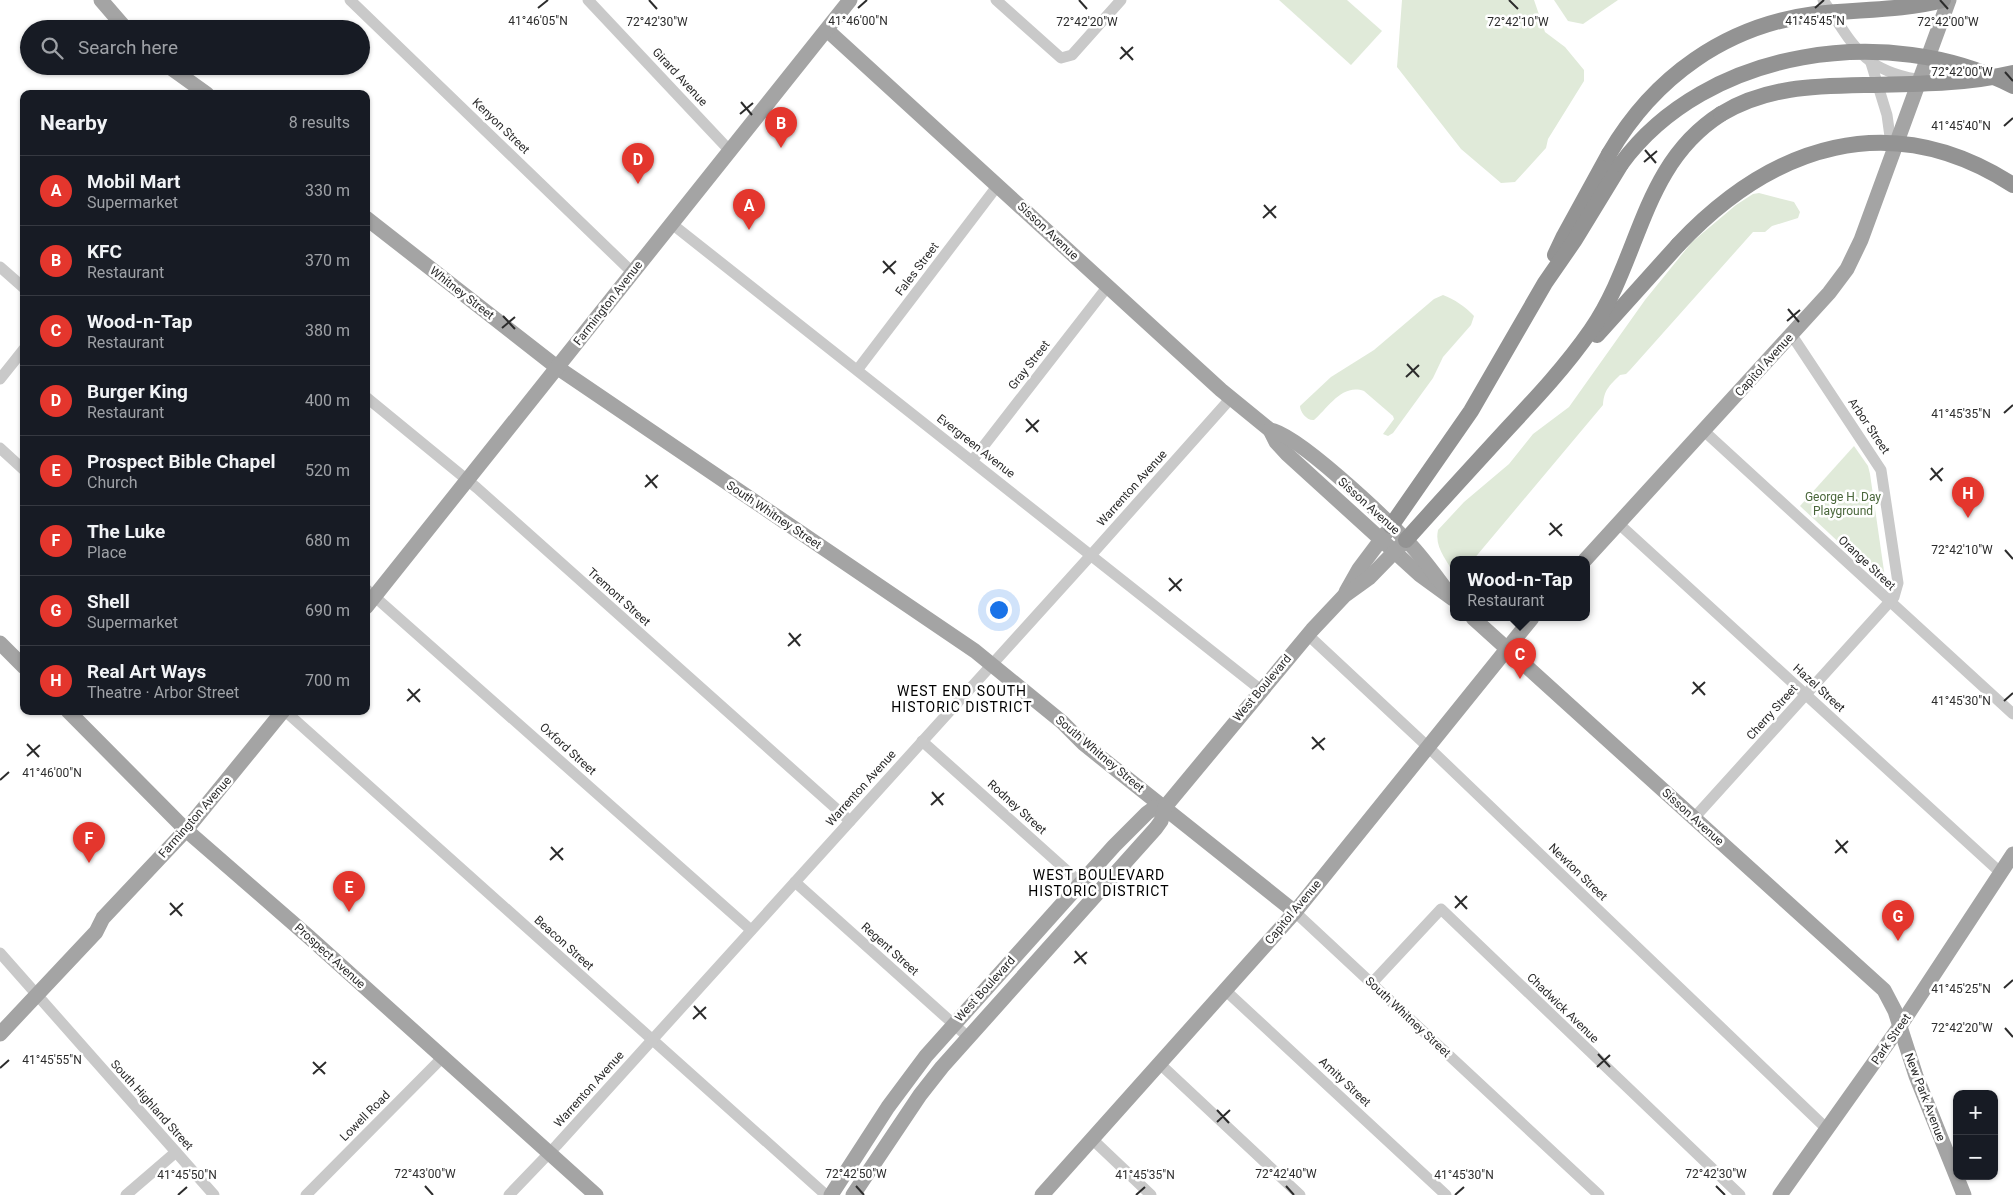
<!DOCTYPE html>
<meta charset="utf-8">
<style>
body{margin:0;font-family:Roboto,sans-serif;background:#242831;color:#f1f3f6}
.controls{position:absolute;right:15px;bottom:15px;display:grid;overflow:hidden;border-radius:10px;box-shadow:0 1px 4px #0004}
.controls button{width:45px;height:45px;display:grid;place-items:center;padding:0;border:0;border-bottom:1px solid #363941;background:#171b24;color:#f1f3f6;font:25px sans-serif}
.you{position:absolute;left:998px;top:609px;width:18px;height:18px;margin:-12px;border:4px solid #fff;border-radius:50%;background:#1a73e8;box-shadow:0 0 0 8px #1a73e833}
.badge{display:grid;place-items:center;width:32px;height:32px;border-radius:50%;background:#e4362d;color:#fff;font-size:16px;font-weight:700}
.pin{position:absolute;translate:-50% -41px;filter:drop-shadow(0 1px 2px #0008)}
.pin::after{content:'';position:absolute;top:26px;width:18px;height:15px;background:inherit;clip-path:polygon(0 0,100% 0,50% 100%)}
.popup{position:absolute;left:1450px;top:556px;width:140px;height:65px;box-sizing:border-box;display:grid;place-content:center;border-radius:10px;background:#171b24;filter:drop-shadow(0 1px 4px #0005);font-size:16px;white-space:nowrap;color:#9ea1a6}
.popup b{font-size:19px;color:#f1f3f6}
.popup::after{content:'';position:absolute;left:50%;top:100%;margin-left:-10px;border:10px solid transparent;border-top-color:#171b24}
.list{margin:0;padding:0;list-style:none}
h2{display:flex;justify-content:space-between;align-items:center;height:65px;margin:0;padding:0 20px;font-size:21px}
h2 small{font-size:16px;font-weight:400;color:#9ea1a6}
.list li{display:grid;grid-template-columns:32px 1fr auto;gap:15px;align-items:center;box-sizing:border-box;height:70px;padding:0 20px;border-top:1px solid #363941}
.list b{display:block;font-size:19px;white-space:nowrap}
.list p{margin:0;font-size:16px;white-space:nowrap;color:#9ea1a6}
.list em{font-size:16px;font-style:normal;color:#9ea1a6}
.icon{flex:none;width:28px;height:28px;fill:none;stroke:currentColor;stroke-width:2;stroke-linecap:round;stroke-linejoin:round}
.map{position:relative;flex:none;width:2013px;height:1195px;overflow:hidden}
.search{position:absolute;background:#171b24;box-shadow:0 1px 4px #0004;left:20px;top:20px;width:350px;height:55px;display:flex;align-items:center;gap:12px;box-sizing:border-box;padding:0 18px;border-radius:28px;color:#9ea1a6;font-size:19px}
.panel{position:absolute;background:#171b24;box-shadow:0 1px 4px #0004;left:20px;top:90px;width:350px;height:625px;border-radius:10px}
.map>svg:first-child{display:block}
.green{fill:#e0ead9}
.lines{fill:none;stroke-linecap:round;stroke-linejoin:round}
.minor{stroke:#c9c9c9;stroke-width:11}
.major{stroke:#a4a4a4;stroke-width:15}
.highway{stroke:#939393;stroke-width:16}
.highway-bridge{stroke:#939393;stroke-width:16}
.ticks{fill:none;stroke:#2c2c2c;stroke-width:2}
.labels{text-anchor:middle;stroke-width:5;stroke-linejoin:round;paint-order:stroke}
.street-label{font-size:12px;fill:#2c2c2c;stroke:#fff}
.park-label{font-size:12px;fill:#49663a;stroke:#fff}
.neighbourhood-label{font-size:14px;letter-spacing:1px;fill:#000;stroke:#fff}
.ticks-label{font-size:12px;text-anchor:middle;fill:#2c2c2c;stroke:#fff;stroke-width:5;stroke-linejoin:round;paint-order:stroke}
</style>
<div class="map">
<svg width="2013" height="1195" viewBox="0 0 2013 1195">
<rect width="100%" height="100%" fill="#fff"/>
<!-- green -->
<g class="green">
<polygon points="1279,0 1347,0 1382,31 1351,65"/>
<polygon points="1402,0 1534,0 1545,32 1565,47 1584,70 1584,81 1548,139 1546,148 1515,182 1501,183 1461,149 1397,67"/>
<polygon points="1554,0 1618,0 1583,24 1568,21"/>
<path d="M1759,193L1794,202L1800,212L1798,218L1772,226L1765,232H1753L1630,370L1626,374L1620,375C1609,386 1604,390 1603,405L1473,560H1454V575C1448,560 1434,549 1438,530L1464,502L1509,464L1533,434L1569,407L1645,300L1692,242L1736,205L1753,194Z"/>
<path d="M1443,295C1454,299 1466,307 1474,316L1471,325L1443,357L1433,378L1393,433L1388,436L1383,434L1394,419L1393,416L1364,391C1342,383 1328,408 1314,420C1307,421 1300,412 1300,406L1331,377L1374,350L1434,299Z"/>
<polygon points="1854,446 1868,466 1870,474 1885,578 1877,578 1800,506"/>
</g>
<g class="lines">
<!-- minor -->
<g class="minor">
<polyline points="350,0 632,272"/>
<polyline points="588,0 731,152"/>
<polyline points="996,0 1061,58 1072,55 1121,0"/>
<path d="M1823,0C1853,43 1860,69 1916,79"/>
<polyline points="1871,63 1887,115 1892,151"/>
<polyline points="672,224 1261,690"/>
<polyline points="0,267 24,288"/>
<polyline points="858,369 998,185"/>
<polyline points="0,379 24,349"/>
<polyline points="366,397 477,488 850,821"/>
<polyline points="1704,431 2013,714"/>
<polyline points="0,448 24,470"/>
<polyline points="972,461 1108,286"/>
<polyline points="1619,524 2001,873"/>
<polyline points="366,589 751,930"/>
<polyline points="1308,635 1427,746 1827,1129"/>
<polyline points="285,711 826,1195"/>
<polyline points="922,741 1094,895"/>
<polyline points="1694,818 1894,597 1898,583 1881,470 1791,334"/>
<polyline points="795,882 968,1037"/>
<polyline points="1295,912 1599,1195"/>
<polyline points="0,953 214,1195"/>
<polyline points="1372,983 1441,909 1740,1195"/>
<polyline points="1225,990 1446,1195"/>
<polyline points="1160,1064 1300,1195"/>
<polyline points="1092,1139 1151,1195"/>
<polyline points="126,1195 176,1152"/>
<polyline points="306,1195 443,1057"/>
<polyline points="509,1195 557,1145 1092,554 1231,398"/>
</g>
<!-- major -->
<g class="major">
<polyline points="101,0 126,29"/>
<polyline points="827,30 1221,390 1270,430 1276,442 1287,454 1420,575 1453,599"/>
<polyline points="168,66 207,94"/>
<polyline points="366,218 558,368 975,651 1062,722 1084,744 1295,912"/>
<path d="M1270,430C1296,433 1384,517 1406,540C1421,555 1434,573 1447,591"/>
<polyline points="1585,560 1829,293 1847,269 1861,240 1949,0"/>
<polyline points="1346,592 1359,569 1386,533"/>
<polyline points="366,607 850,0"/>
<polyline points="1473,618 1884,990 1895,1011 1916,1076 1964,1195"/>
<polyline points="0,643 24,667"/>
<polyline points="68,711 186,830 309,937 596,1195"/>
<polyline points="0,1034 96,932 103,918 186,830 283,711"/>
<polyline points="831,1195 888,1107 926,1056 1114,846 1147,813 1154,808 1165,807"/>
<polyline points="853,1195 920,1095 942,1067 1156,828 1161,821 1165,807 1312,630 1344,596 1369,578 1406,540"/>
<polyline points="1042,1195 1295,912 1532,618"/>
<polyline points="1780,1195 1900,1026 2013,854"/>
</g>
<!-- highway -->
<g class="highway">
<polyline points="1555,255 1564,236 1609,154"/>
<polyline points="1597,335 1678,245"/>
<polyline points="1391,526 1471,411 1545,283 1574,241 1621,164"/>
<path d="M1406,540C1440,502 1474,465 1508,428C1537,397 1566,366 1591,330C1641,258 1641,165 1721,114"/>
</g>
<!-- highway-bridge -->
<g class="highway-bridge">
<path d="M1721,114C1767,86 1816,86 1869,85C1917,84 1966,84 2013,73"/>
<path d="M1609,154C1654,77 1725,26 1815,14C1858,9 1901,11 1943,0"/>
<path d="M1621,164C1706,48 1889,22 2013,86"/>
<path d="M1678,245C1772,145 1890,106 2013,185"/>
</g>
</g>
<!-- ticks -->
<path class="ticks" d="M649,0L657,9M1079,0L1087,9M1509,0L1518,9M1940,0L1948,9M538,8L548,0M858,8L867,0M1815,8L1824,0M1121,47L1133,60M1120,59L1133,47M2005,72L2013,81M741,102L752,115M740,114L753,103M2004,126L2013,118M1645,150L1656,163M1644,162L1657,151M1264,205L1276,218M1263,218L1276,206M883,261L895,274M883,273L896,261M1788,309L1799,322M503,316L515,329M1787,321L1800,310M502,328L515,317M1407,364L1419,377M1406,377L1419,365M2004,413L2013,405M1026,419L1038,432M1026,432L1039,420M1931,468L1942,481M646,475L657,488M1930,480L1943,468M645,487L658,475M1550,523L1562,536M1549,535L1562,524M2005,550L2013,559M1169,578L1181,591M1169,591L1182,579M789,633L800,646M788,646L801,634M1693,682L1705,695M408,689L420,702M1692,694L1705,682M407,701L420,689M2004,701L2013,693M1312,737L1324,750M27,744L39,757M1312,749L1325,738M27,756L40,745M0,780L9,772M932,792L943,805M931,805L944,793M1836,840L1847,853M551,847L563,860M1835,853L1848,841M550,860L563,848M1455,896L1467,909M170,903L182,916M1455,908L1467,896M170,915L183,903M1075,951L1086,964M1074,963L1087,952M2004,988L2013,980M694,1006L706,1019M693,1019L706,1007M2005,1028L2013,1037M1598,1054L1610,1067M313,1062L325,1074M1597,1067L1610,1055M0,1068L9,1060M313,1074L326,1062M1217,1110L1229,1123M1217,1122L1230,1110M425,1186L433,1195M856,1186L864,1195M1286,1186L1294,1195M1716,1186L1725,1195M178,1195L187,1187M1136,1195L1145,1187M1455,1195L1464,1187"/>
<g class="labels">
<!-- street labels -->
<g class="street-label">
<text transform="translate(680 77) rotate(47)" y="4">Girard Avenue</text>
<text transform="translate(501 126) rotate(44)" y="4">Kenyon Street</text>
<text transform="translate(1048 231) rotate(43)" y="4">Sisson Avenue</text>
<text transform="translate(917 269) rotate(-53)" y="4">Fales Street</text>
<text transform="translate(462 293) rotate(38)" y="4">Whitney Street</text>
<text transform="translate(608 303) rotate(-52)" y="4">Farmington Avenue</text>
<text transform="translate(1029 365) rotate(-52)" y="4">Gray Street</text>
<text transform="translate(1764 365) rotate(-48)" y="4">Capitol Avenue</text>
<text transform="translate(1869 426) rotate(56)" y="4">Arbor Street</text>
<text transform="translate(976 446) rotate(38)" y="4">Evergreen Avenue</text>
<text transform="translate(1132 488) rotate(-48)" y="4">Warrenton Avenue</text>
<text transform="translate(1369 506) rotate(42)" y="4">Sisson Avenue</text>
<text transform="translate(774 515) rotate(34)" y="4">South Whitney Street</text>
<text transform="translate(1867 563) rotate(43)" y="4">Orange Street</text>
<text transform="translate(619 597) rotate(42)" y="4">Tremont Street</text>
<text transform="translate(1262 688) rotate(-50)" y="4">West Boulevard</text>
<text transform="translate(1819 688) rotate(42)" y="4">Hazel Street</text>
<text transform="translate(1772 712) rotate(-48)" y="4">Cherry Street</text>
<text transform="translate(568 749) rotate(42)" y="4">Oxford Street</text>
<text transform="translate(1100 754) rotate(40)" y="4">South Whitney Street</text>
<text transform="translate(861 788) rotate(-48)" y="4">Warrenton Avenue</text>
<text transform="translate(1017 807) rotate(42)" y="4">Rodney Street</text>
<text transform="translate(195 817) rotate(-49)" y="4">Farmington Avenue</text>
<text transform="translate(1693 817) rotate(42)" y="4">Sisson Avenue</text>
<text transform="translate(1578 872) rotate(44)" y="4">Newton Street</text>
<text transform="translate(1293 912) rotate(-50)" y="4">Capitol Avenue</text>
<text transform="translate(564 943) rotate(42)" y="4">Beacon Street</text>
<text transform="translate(890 949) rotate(42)" y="4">Regent Street</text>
<text transform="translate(330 956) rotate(42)" y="4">Prospect Avenue</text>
<text transform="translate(985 989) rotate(-48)" y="4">West Boulevard</text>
<text transform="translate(1563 1008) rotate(44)" y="4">Chadwick Avenue</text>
<text transform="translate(1408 1017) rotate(43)" y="4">South Whitney Street</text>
<text transform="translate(1891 1039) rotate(-55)" y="4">Park Street</text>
<text transform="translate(1345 1082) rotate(43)" y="4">Amity Street</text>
<text transform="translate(589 1089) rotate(-48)" y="4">Warrenton Avenue</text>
<text transform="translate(1925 1097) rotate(69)" y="4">New Park Avenue</text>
<text transform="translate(152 1105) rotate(48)" y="4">South Highland Street</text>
<text transform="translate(365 1116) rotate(-45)" y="4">Lowell Road</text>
</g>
<!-- park labels -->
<g class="park-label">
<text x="1843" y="501">George H. Day<tspan x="1843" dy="14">Playground</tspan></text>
</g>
<!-- neighbourhood labels -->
<g class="neighbourhood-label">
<text x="962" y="696">WEST END SOUTH<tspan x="962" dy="16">HISTORIC DISTRICT</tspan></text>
<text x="1099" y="880">WEST BOULEVARD<tspan x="1099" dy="16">HISTORIC DISTRICT</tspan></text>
</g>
</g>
<g class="ticks-label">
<text x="538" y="25">41°46'05"N</text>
<text x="858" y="25">41°46'00"N</text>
<text x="1815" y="25">41°45'45"N</text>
<text x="657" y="26">72°42'30"W</text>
<text x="1518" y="26">72°42'10"W</text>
<text x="1087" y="26">72°42'20"W</text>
<text x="1948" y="26">72°42'00"W</text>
<text x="1962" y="76">72°42'00"W</text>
<text x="1961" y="130">41°45'40"N</text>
<text x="1961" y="418">41°45'35"N</text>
<text x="1962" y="554">72°42'10"W</text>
<text x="1961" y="705">41°45'30"N</text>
<text x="52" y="777">41°46'00"N</text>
<text x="1961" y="993">41°45'25"N</text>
<text x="1962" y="1032">72°42'20"W</text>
<text x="52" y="1064">41°45'55"N</text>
<text x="425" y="1178">72°43'00"W</text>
<text x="856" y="1178">72°42'50"W</text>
<text x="1286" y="1178">72°42'40"W</text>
<text x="1716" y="1178">72°42'30"W</text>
<text x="187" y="1179">41°45'50"N</text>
<text x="1145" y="1179">41°45'35"N</text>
<text x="1464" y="1179">41°45'30"N</text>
</g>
</svg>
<div class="controls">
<button>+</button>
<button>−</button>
</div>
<div class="you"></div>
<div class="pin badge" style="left:749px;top:230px">A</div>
<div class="pin badge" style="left:781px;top:148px">B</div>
<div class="pin badge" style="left:1520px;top:679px">C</div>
<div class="popup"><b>Wood-n-Tap</b>Restaurant</div>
<div class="pin badge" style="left:638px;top:184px">D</div>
<div class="pin badge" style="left:349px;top:912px">E</div>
<div class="pin badge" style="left:89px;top:863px">F</div>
<div class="pin badge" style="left:1898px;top:941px">G</div>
<div class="pin badge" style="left:1968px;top:518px">H</div>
<div class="search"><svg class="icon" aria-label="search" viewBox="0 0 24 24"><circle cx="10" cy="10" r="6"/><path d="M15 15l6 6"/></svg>Search here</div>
<section class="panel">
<h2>Nearby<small>8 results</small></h2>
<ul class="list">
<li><span class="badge">A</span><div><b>Mobil Mart</b><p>Supermarket</p></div><em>330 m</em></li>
<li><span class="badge">B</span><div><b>KFC</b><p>Restaurant</p></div><em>370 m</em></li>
<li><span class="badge">C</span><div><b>Wood-n-Tap</b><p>Restaurant</p></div><em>380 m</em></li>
<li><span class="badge">D</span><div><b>Burger King</b><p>Restaurant</p></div><em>400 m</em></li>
<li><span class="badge">E</span><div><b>Prospect Bible Chapel</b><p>Church</p></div><em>520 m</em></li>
<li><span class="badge">F</span><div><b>The Luke</b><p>Place</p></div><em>680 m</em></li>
<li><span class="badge">G</span><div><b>Shell</b><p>Supermarket</p></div><em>690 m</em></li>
<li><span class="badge">H</span><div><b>Real Art Ways</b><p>Theatre · Arbor Street</p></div><em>700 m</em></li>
</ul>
</section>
</div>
